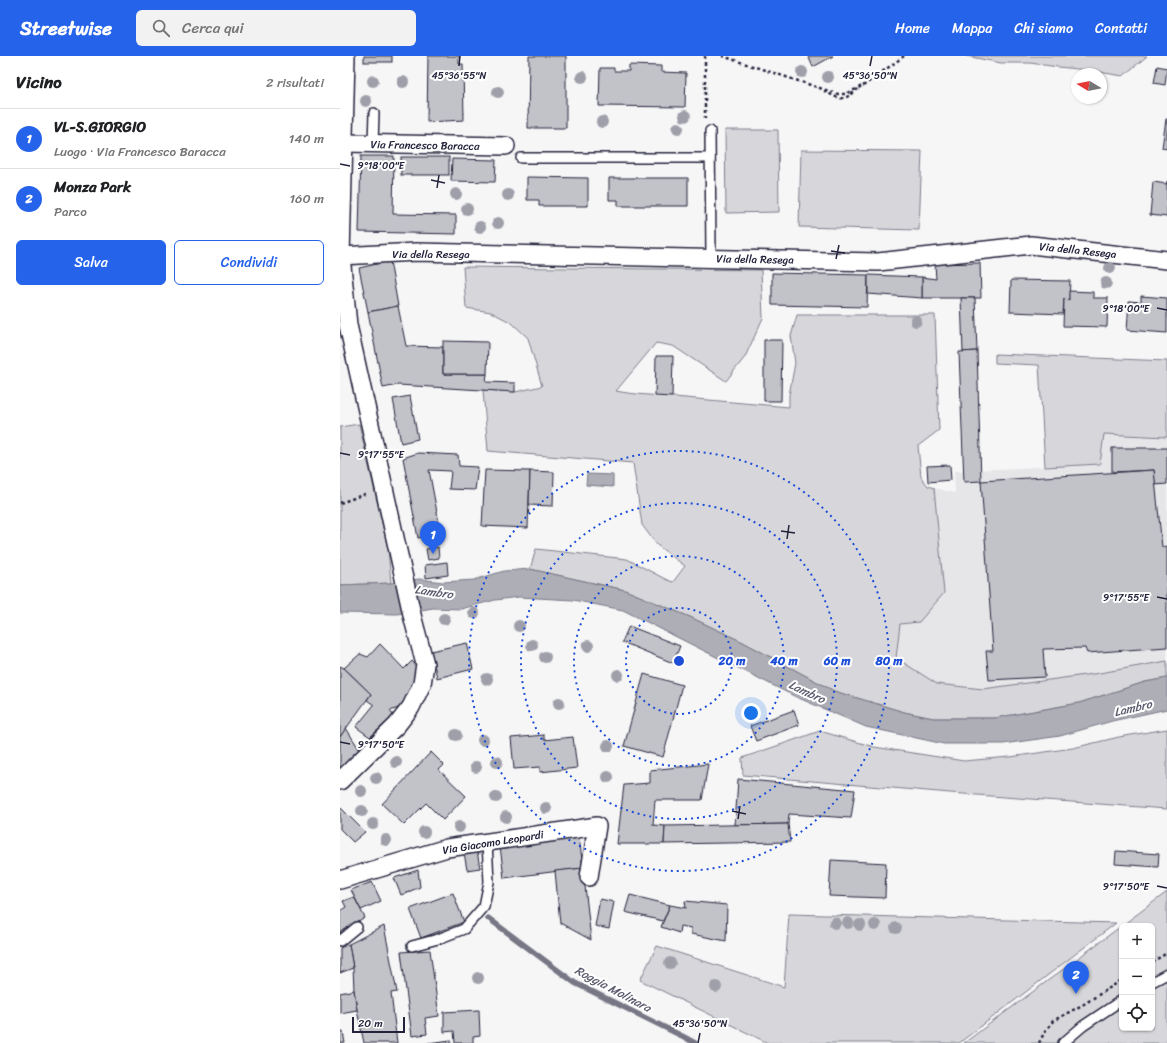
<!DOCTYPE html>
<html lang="it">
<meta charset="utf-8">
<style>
body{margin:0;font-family:Sriracha,sans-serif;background:#f2f2f2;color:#202124}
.controls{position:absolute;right:12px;bottom:12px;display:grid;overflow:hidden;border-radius:6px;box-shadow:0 1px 3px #0004}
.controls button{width:36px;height:36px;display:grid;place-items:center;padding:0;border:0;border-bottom:1px solid #e0e0e0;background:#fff;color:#202124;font:20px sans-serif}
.compass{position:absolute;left:731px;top:12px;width:36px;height:36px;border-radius:50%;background:#fff;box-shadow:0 1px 3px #0004;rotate:280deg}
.scale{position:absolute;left:12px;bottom:10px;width:53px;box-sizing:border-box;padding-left:4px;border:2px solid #22223b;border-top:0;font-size:11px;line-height:14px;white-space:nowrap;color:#22223b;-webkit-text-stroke:3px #fff;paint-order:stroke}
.you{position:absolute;left:411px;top:657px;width:14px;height:14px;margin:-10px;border:3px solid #fff;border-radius:50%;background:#1a73e8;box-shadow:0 0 0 6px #1a73e833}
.badge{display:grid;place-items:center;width:26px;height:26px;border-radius:50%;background:#2563eb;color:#fff;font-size:13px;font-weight:700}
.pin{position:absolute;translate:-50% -33px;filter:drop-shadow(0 1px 2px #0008)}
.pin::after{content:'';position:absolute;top:21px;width:14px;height:12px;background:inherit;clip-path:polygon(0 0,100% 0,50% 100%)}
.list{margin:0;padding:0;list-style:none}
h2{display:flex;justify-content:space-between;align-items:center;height:52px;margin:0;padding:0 16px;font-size:17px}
h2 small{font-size:13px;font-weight:400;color:#757577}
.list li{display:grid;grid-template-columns:26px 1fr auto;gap:12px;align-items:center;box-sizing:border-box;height:60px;padding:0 16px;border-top:1px solid #e0e0e0}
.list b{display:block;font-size:15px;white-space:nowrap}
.list p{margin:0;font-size:13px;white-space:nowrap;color:#757577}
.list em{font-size:13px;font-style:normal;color:#757577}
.actions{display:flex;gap:8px;padding:12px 16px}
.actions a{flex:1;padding:9px 0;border:1px solid #2563eb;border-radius:6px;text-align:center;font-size:14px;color:#2563eb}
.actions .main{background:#2563eb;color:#fff}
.icon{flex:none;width:22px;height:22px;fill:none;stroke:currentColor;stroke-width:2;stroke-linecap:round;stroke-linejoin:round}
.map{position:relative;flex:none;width:827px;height:987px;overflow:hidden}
header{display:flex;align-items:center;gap:24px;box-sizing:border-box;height:56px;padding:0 20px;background:#2563eb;color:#fff}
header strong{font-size:19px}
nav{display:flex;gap:22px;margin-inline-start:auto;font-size:14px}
.search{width:280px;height:36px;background:#f2f2f2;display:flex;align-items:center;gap:10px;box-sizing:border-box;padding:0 14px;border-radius:6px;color:#757577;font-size:15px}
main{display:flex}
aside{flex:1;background:#fff}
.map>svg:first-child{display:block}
.built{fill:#e6e6e9}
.green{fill:#d7d7db;stroke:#7c7c8b;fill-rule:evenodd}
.water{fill:#aeaeb7;stroke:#767685}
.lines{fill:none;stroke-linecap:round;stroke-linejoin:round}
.stream{stroke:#767685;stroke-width:5.5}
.building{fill:#c2c2c9;stroke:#22223b}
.service-casing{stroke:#22223b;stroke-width:12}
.minor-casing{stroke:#22223b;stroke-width:20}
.path{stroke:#22223b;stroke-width:2.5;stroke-dasharray:3 3;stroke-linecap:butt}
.service{stroke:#fff;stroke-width:9}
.minor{stroke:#fff;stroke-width:17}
.tree{fill:#9f9faa}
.ticks{fill:none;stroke:#22223b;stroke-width:1.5}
.ring{fill:none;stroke:#1d4ed8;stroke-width:2;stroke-dasharray:2 4}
.labels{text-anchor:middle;stroke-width:4;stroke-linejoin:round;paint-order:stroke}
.street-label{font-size:11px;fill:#22223b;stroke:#fff}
.water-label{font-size:12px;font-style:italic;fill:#5a5a6d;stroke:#fff}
.ticks-label{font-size:10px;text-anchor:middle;fill:#22223b;stroke:#fff;stroke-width:4;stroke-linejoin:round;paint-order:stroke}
.centre{fill:#1d4ed8;stroke:#fff;stroke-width:2}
.ring-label{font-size:12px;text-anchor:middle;font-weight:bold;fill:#1d4ed8;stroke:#fff;stroke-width:4;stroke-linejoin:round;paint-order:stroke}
</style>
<header>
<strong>Streetwise</strong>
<div class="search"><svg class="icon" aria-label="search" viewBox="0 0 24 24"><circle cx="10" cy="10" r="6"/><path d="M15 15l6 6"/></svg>Cerca qui</div>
<nav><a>Home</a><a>Mappa</a><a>Chi siamo</a><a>Contatti</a></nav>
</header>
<main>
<aside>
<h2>Vicino<small>2 risultati</small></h2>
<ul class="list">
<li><span class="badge">1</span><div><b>VL-S.GIORGIO</b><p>Luogo · Via Francesco Baracca</p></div><em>140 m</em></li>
<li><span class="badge">2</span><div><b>Monza Park</b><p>Parco</p></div><em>160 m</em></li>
</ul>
<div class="actions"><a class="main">Salva</a><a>Condividi</a></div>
</aside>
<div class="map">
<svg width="827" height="987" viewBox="0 0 827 987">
<rect width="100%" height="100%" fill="#f6f6f7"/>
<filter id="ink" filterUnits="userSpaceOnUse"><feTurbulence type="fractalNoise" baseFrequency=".025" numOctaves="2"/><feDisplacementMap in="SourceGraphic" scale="8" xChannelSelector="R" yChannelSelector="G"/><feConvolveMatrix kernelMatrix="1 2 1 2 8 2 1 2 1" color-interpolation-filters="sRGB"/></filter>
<g filter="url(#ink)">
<!-- built -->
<polygon class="built" points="764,378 827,381 827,605 760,617 643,633 597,628 556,602 560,568 604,537 594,432 615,437 614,415 760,408"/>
<!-- green -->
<g class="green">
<polygon points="626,0 807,0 783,20 747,14 718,11 690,7 661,7"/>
<polygon points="385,74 438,74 439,156 386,157"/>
<polygon points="461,94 582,95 579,174 459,171"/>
<path d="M123,211L421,214L423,262L405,301L386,325L333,290L316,287L276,335C295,339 315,339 334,341C372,344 411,348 449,351V339L455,307L451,280L457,259H595L599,374L578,390L581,421L588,430L594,432L604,537L579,566L560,568L556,602L597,628L643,633L760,617L827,605V622L805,626L739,647L655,662H593L564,656L494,635L403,586L350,561L285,534L190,513L196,493L287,503L327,524L333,526L345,510L317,489L302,469L293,407L148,395L143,334L175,336L202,330L188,282L172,267L151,256L126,252Z"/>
<polygon points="655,298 827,305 827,381 764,378 760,408 705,411 699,309 655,307"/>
<polygon points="19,368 48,493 51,527 0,529 0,371"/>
<polygon points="827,673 827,753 610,737 403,719 402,702 480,675 534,691 624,705 670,701 733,692 779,681"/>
<path d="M827,836V987H624ZM782,870H812V972H782Z"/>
<polygon points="449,858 776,867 619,987 428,987 300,924 317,890 444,931"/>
</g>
<!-- water -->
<g class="water">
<polygon points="247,418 273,419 273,431 246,429"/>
<polygon points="190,513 285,534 350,561 403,586 494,635 564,656 593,662 655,662 739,647 805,626 827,622 827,653 772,665 720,680 663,688 604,688 526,671 454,640 283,554 233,544 179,541 155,544 121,553 93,552 57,558 0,557 0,529 51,527 79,523 103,526 134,524 164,515"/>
</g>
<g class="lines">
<!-- stream -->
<polyline class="stream" points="148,862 235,927 344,981 355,987"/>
</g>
<!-- building -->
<g class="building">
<rect x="24" y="0" width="28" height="6"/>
<polygon points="88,0 119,0 119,8 123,8 124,64 87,66"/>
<polygon points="189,0 226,0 226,72 188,72"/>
<polygon points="468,0 493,0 473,11"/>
<polygon points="289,9 321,10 321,16 346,17 345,51 259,50 260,12 274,12 274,15 289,15"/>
<polygon points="817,10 827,12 825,29 814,27"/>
<polygon points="826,63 827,63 827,93 822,92"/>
<polygon points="21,100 54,100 53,158 116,159 116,178 19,176"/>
<rect x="61" y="101" width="48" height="18"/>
<polygon points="112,103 156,104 155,126 111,125"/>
<polygon points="187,121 248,122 248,150 199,150 199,144 187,144"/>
<polygon points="269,122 348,122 348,150 278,150 278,144 269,144"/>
<polygon points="827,125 827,161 810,159 813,126 827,128"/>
<polygon points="50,205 58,250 28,256 19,212"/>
<polygon points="640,207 641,242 582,242 582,221 596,223 595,208"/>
<polygon points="432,217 528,219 527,251 432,249"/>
<polygon points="528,219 582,221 582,242 528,238"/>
<polygon points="671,224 730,225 729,244 724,243 723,258 670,256"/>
<polygon points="729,235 753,236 753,242 768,242 767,271 723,270 724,243 729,244"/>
<polygon points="801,240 827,242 827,277 787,274 789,245 801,246"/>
<polygon points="621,242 635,242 637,295 623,296"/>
<polygon points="58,250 66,290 103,291 103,318 147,318 146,326 175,327 175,336 58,329 43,332 28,256"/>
<polygon points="424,284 442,284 441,345 424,345"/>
<polygon points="103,285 148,286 147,318 103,318"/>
<polygon points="637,295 641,425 624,426 619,296"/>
<polygon points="316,300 333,300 332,341 315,340"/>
<polygon points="70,340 78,383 61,387 53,343"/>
<polygon points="772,392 827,392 827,428 815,429 814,414 772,416"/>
<polygon points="78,397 118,399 119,410 138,411 135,434 109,433 111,415 89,414 101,477 78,482 63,402"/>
<polygon points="610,409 611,424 588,426 587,410"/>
<polygon points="145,414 190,415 188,472 142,470"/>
<polygon points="814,414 822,491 827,490 827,591 747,597 745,592 703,593 705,621 649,624 646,595 653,595 641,425"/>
<polygon points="190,415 214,416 213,450 189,449"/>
<polygon points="98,491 99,502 88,504 86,493"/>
<polygon points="107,506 108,519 86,522 85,509"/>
<polygon points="289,570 340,590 333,607 282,586"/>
<polygon points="127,587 133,613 97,622 91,595"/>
<polygon points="40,588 64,613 72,605 80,614 61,651 50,655 54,660 30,681 16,671 34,649 27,644 31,638 4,612 20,598 28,601"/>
<polygon points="0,610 4,612 31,638 0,681"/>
<polygon points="304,618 342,629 323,701 284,690"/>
<polygon points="454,654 459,669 416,685 410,670"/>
<polygon points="6,672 19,693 0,712 0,681"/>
<polygon points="204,679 204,684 233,681 237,712 200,716 200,711 174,713 171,682"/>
<polygon points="91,696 104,709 99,714 126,740 103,764 86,747 64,769 42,748"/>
<polygon points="368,708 362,744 315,744 313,769 325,770 324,788 277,788 284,729 310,727 310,714"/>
<polygon points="398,723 515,734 511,762 449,758 448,768 395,769"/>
<polygon points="0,751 25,776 13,786 0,773"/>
<polygon points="448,768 450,786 324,788 325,770"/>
<polygon points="239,780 243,812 164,822 160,790"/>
<polygon points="137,795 140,812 127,814 124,797"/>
<polygon points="776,795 819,798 818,811 775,808"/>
<polygon points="491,804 546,807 545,842 489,840"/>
<polygon points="243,812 251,884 220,867 215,815"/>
<polygon points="78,814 80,831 61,839 54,822"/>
<polygon points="32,826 41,845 21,854 11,834"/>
<polygon points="113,837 124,866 81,882 70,853"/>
<polygon points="290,839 330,849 323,865 285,856"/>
<polygon points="14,841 25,862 0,877 0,855 6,851 3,845"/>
<polygon points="260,843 274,846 269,873 255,870"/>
<polygon points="345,845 387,849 386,885 351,878 351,872 340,870 339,877 321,871 330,849 346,852"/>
<polygon points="44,870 57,936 51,937 57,987 24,987 17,954 14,934 13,912 9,888"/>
<polygon points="9,888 13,912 0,917 0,892"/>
<polygon points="90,894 99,960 85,962 87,978 72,980 61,896"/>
<polygon points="14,934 17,954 0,957 0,937"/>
<polygon points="139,954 140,980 133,981 133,987 115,987 114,975 104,976 104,956"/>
<polygon points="0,976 3,976 5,987 0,987"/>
<polygon points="111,984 111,987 88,987"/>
</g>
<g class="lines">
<!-- service casing -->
<g class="service-casing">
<g id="service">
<polyline points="370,75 371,202"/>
<polyline points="33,88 34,57"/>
<polyline points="181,102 370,102"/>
<polyline points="0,885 17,871"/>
<polyline points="72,890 98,883 124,873 144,850 149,826 147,786"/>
<polyline points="812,926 827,918"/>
<polyline points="723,987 743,970 782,944"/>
</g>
</g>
<!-- minor casing -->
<g class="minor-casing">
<g id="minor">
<polyline points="4,87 166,90"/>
<polyline points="1,200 76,196 538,206 691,189 827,204"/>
<polyline points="0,725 57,669 71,651 82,628 85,608 73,563 8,269 1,200 6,0"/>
<polyline points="0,824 107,792 257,770 249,821"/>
</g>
</g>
<!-- path -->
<g class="path">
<polyline points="365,0 365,63"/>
<polyline points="382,0 498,38 506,38 524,29"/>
<polyline points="523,30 564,0"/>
<path d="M484,35C502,44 502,46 518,33"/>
<polyline points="0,447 28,437"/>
<polyline points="812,906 827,897"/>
<polyline points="699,987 704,977 713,965 744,948 782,924"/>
</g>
<!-- service -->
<use href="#service" class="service"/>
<!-- minor -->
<use href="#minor" class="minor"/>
</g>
<!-- trees -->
<g class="tree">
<circle cx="462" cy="16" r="6"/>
<circle cx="242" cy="21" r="6"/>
<circle cx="488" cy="21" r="6"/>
<circle cx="33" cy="25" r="6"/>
<circle cx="63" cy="26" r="6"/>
<circle cx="158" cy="36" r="6"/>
<circle cx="26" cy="45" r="6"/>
<circle cx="345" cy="60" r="6"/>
<circle cx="262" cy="66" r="6"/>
<circle cx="338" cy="72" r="6"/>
<circle cx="116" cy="138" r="6"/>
<circle cx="168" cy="139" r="6"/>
<circle cx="127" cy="153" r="6"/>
<circle cx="158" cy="167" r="6"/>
<circle cx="140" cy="171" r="6"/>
<circle cx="770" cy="212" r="6"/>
<circle cx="766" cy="227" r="6"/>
<circle cx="576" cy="265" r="6"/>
<circle cx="134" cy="557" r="6"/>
<circle cx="104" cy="563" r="6"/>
<circle cx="179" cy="570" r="6"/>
<circle cx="192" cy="589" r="6"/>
<circle cx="248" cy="590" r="6"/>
<circle cx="205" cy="601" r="6"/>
<circle cx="278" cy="619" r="6"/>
<circle cx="147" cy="623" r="6"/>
<circle cx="219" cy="647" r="6"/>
<circle cx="116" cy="679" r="6"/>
<circle cx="143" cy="684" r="6"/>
<circle cx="268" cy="690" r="6"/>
<circle cx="56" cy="706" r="6"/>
<circle cx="157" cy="706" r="6"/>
<circle cx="136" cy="711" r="6"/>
<circle cx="268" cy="721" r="6"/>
<circle cx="36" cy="722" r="6"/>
<circle cx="21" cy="735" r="6"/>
<circle cx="156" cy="741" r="6"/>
<circle cx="206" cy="752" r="6"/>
<circle cx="22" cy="755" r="6"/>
<circle cx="166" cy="761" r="6"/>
<circle cx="33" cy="768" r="6"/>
<circle cx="119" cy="771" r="6"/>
<circle cx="84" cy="776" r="6"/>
<circle cx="46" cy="784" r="6"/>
<circle cx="495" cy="867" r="6"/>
<circle cx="508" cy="867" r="6"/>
<circle cx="520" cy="869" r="6"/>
<circle cx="535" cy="869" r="6"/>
<circle cx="556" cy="872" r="6"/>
<circle cx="330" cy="907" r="6"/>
<circle cx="138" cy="922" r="6"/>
<circle cx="376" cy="931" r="6"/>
</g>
</g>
<!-- ticks -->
<path class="ticks" d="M119,10L120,0M530,10L532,0M0,108L10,110M91,124L105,127M97,132L99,119M491,195L505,197M496,203L499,189M817,252L827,254M0,397L10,399M441,475L455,477M447,483L449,469M817,541L827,543M0,686L10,688M392,755L406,758M398,763L400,750M817,830L827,832M358,987L360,977"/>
<!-- distance rings -->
<g class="ring">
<circle cx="339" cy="605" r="53"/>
<circle cx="339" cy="605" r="105"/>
<circle cx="339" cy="605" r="158"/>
<circle cx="339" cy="605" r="210"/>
</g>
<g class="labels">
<!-- street labels -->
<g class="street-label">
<text transform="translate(85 89) rotate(1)" y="4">Via Francesco Baracca</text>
<text transform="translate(738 194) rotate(6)" y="4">Via della Resega</text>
<text x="91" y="202">Via della Resega</text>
<text transform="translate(415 203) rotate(1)" y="4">Via della Resega</text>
<text transform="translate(153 786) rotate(-9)" y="4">Via Giacomo Leopardi</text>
</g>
<!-- water labels -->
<g class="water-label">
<text transform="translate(94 536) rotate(8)" y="4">Lambro</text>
<text transform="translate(467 636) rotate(25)" y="4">Lambro</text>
<text transform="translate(793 652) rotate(-13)" y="4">Lambro</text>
<text transform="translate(273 933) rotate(28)" y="4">Roggia Molinara</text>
</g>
</g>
<g class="ticks-label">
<text x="119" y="23">45°36'55"N</text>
<text x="530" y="23">45°36'50"N</text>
<text x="41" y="113">9°18'00"E</text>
<text x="786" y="256">9°18'00"E</text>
<text x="41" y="402">9°17'55"E</text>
<text x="786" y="545">9°17'55"E</text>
<text x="41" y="692">9°17'50"E</text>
<text x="786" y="834">9°17'50"E</text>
<text x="360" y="971">45°36'50"N</text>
</g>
<circle cx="339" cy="605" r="6" class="centre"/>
<g class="ring-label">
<text x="392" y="609">20 m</text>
<text x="444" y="609">40 m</text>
<text x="497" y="609">60 m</text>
<text x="549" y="609">80 m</text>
</g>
</svg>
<div class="controls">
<button>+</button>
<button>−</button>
<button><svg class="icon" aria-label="locate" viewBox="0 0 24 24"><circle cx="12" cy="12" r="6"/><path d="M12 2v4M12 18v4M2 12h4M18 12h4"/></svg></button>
</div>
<svg class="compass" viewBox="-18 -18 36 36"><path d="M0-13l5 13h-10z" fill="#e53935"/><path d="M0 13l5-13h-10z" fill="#757577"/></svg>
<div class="scale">20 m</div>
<div class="you"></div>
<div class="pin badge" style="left:93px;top:498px">1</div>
<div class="pin badge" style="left:736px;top:938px">2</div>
</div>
</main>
